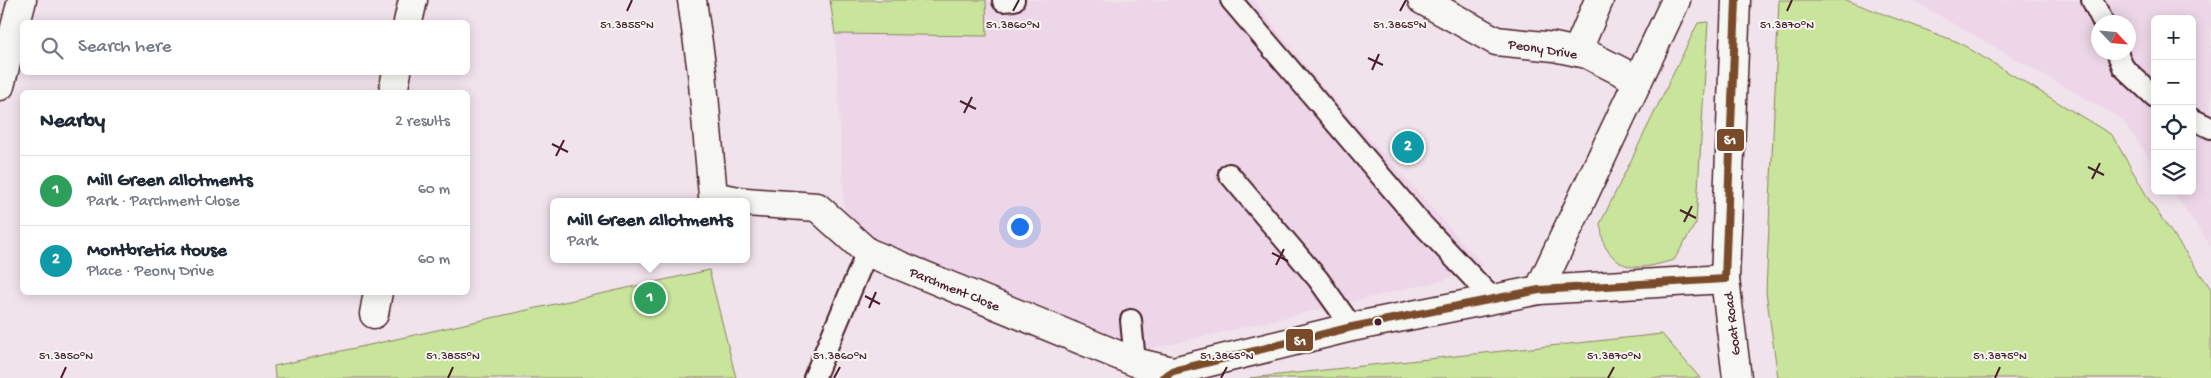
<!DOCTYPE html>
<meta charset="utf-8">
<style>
body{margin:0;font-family:"Gochi Hand",sans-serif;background:#f2f2f3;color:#1f2937}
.controls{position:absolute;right:15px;top:15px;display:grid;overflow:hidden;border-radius:8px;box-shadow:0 2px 12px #0003}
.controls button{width:45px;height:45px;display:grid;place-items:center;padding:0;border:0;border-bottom:1px solid #e0e1e3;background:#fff;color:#1f2937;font:25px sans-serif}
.compass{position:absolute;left:2091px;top:15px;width:45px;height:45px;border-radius:50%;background:#fff;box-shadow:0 2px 12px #0003;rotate:116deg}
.you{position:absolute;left:1019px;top:226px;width:18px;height:18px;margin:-12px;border:4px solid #fff;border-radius:50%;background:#1a73e8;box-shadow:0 0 0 8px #1a73e833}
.badge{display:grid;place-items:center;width:32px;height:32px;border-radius:50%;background:#2563eb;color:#fff;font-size:16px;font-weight:700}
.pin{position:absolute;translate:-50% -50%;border:2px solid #fff;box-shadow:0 1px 5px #0006}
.popup{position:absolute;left:550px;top:198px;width:200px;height:65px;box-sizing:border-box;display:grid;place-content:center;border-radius:8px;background:#fff;filter:drop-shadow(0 1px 4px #0005);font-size:16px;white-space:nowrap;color:#747a83}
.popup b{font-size:19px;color:#1f2937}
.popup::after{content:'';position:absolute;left:50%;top:100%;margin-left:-10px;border:10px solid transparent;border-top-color:#fff}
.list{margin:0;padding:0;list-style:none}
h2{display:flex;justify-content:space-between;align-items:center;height:65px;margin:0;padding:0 20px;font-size:21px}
h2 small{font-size:16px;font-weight:400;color:#747a83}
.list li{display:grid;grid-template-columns:32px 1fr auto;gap:15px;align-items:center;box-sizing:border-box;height:70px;padding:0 20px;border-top:1px solid #e0e1e3}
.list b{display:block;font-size:19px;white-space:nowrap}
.list p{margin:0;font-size:16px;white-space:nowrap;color:#747a83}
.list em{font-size:16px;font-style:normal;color:#747a83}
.icon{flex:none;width:28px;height:28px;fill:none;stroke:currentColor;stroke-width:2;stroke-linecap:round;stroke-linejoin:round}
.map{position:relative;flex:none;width:2211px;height:378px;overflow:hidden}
.search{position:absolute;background:#fff;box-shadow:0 2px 12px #0003;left:20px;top:20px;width:450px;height:55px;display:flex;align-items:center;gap:12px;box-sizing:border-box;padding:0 18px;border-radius:8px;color:#747a83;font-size:19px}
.panel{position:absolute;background:#fff;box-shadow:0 2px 12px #0003;left:20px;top:90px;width:450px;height:205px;border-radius:8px}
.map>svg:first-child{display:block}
.built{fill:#edd6e8;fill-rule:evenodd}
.green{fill:#c9e49b;stroke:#8a8263}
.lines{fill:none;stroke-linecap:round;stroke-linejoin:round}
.service-casing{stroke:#4a1f2b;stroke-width:24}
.minor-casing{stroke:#4a1f2b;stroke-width:31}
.tertiary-casing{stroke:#4a1f2b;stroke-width:31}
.service{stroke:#f6f6f2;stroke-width:20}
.minor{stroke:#f6f6f2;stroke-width:28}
.tertiary{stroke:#f6f6f2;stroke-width:28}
.bus-1-casing{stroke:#f6f6f2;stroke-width:11}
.bus-1{stroke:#7a4b2a;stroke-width:8}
.ticks{fill:none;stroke:#4a1f2b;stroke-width:2}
.bus-dot{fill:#4a1f2b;stroke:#f6f6f2;stroke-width:2}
.labels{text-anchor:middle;stroke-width:4;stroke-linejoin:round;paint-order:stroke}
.street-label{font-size:14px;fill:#4a1f2b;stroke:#f6f6f2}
.ticks-label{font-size:12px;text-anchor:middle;fill:#4a1f2b;stroke:#f6f6f2;stroke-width:4;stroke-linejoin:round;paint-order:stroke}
.line-badge{stroke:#f6f6f2;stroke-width:2}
.badge-label{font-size:14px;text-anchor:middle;font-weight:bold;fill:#fff}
</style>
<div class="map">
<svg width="2211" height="378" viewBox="0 0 2211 378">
<rect width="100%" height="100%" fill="#f1e3ec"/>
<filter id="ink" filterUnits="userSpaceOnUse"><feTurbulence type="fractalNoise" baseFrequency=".02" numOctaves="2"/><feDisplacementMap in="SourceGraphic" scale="10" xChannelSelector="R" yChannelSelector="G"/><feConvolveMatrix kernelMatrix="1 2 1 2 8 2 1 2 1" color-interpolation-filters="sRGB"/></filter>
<g filter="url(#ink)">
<!-- built -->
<g class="built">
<polygon points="986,0 1254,0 1317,80 1484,266 1444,280 1151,349 1135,362 846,245 835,34 986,36"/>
<path d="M1912,0H2211V246L2172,191H2192V19H2155V166L2121,119ZM2098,22H2128V52H2098Z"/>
</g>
<!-- green -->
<g class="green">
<polygon points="830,0 986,0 987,36 835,34"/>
<polygon points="1779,0 1846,0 1958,42 2112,135 2151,203 2211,289 2211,378 1778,378 1766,292"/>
<path d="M1708,22L1696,223L1674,260C1647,267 1624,276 1606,248C1602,242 1602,231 1600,224L1698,23Z"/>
<polygon points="709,270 736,378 275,378 274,366"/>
<polygon points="1662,334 1700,378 1250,378"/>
</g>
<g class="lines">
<!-- service casing -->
<g class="service-casing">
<g id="service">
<polyline points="1231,0 1420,222 1493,299"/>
<polyline points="2092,0 2103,22"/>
<polyline points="1003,1 1014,0"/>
<polyline points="2117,52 2123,67 2155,97"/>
<polyline points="2192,119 2211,128"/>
<polyline points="1229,174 1318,279 1352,327"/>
<polyline points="1131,320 1135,362"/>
<polyline points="814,378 867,252"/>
</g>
</g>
<!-- minor casing -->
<g class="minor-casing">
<g id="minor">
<polyline points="692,0 702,72 713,196 744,202"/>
<polyline points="1422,0 1496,41 1554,47 1587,54 1638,80"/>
<polyline points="408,22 413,0"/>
<polyline points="1577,52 1599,0"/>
<polyline points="0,86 22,0"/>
<polyline points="393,92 397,72"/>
<polyline points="746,202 817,207 867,252 1135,362 1173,371"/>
<polyline points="1539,290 1676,0"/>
<polyline points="374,314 378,292"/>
<polyline points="1162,378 1173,371 1352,327 1539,290 1725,279"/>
</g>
</g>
<!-- tertiary casing -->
<g class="tertiary-casing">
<polyline id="tertiary" points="1736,0 1725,279 1737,378"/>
</g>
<!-- service -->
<use href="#service" class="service"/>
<!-- minor -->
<use href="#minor" class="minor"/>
<!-- tertiary -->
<use href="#tertiary" class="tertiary"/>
<!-- bus-1 casing -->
<g class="bus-1-casing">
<g id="bus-1">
<polyline points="1725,279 1736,0"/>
<polyline points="1162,378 1173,371 1352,327 1539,290 1725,279"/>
</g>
</g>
<!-- bus-1 -->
<use href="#bus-1" class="bus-1"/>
</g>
</g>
<!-- ticks -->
<path class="ticks" d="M627,11L632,0M1013,11L1019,0M1400,11L1406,0M1787,11L1792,0M1368,58L1383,65M1372,70L1379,54M960,101L976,109M964,113L972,97M552,144L568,152M556,156L564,140M2088,167L2104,175M2092,179L2100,163M1680,210L1696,218M1684,222L1692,206M1272,253L1288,261M1276,265L1284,249M865,296L880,304M869,308L876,292M61,378L66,367M448,378L453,367M834,378L840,367M1221,378L1227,367M1608,378L1614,367M1995,378L2000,367"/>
<!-- markers -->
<circle class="bus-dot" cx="1378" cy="322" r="4.5"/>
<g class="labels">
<!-- street labels -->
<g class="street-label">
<text transform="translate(1543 48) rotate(9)" y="5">Peony Drive</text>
<text transform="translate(955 288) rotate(22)" y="5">Parchment Close</text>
<text transform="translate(1731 324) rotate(-97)" y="5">Goat Road</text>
</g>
</g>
<g class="ticks-label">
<text x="627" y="28">51.3855°N</text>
<text x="1013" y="28">51.3860°N</text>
<text x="1400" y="28">51.3865°N</text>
<text x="1787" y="28">51.3870°N</text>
<text x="66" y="359">51.3850°N</text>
<text x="453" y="359">51.3855°N</text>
<text x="840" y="359">51.3860°N</text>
<text x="1227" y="359">51.3865°N</text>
<text x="1614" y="359">51.3870°N</text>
<text x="2000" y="359">51.3875°N</text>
</g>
<g class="line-badge">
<rect x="1716" y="128" width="29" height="24" rx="5" fill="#7a4b2a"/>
<rect x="1285" y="328" width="29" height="24" rx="5" fill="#7a4b2a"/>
</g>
<g class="badge-label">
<text x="1730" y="144">S1</text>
<text x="1300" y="345">S1</text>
</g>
</svg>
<div class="controls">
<button>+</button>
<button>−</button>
<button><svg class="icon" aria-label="locate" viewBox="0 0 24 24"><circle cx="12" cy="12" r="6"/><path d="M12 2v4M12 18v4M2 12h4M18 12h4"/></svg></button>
<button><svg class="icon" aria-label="layers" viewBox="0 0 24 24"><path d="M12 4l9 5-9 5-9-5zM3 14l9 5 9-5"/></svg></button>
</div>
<svg class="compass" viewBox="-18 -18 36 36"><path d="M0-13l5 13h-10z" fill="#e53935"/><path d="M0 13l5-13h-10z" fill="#747a83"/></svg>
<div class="you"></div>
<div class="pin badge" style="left:650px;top:298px;background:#2e9e5b">1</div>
<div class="popup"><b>Mill Green allotments</b>Park</div>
<div class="pin badge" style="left:1408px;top:147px;background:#0f9aa8">2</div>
<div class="search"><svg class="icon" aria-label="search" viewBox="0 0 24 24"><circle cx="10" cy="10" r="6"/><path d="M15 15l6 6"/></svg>Search here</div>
<section class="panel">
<h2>Nearby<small>2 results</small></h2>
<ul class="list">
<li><span class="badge" style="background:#2e9e5b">1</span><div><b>Mill Green allotments</b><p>Park · Parchment Close</p></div><em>60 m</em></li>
<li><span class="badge" style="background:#0f9aa8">2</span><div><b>Montbretia House</b><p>Place · Peony Drive</p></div><em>60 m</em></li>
</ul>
</section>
</div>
